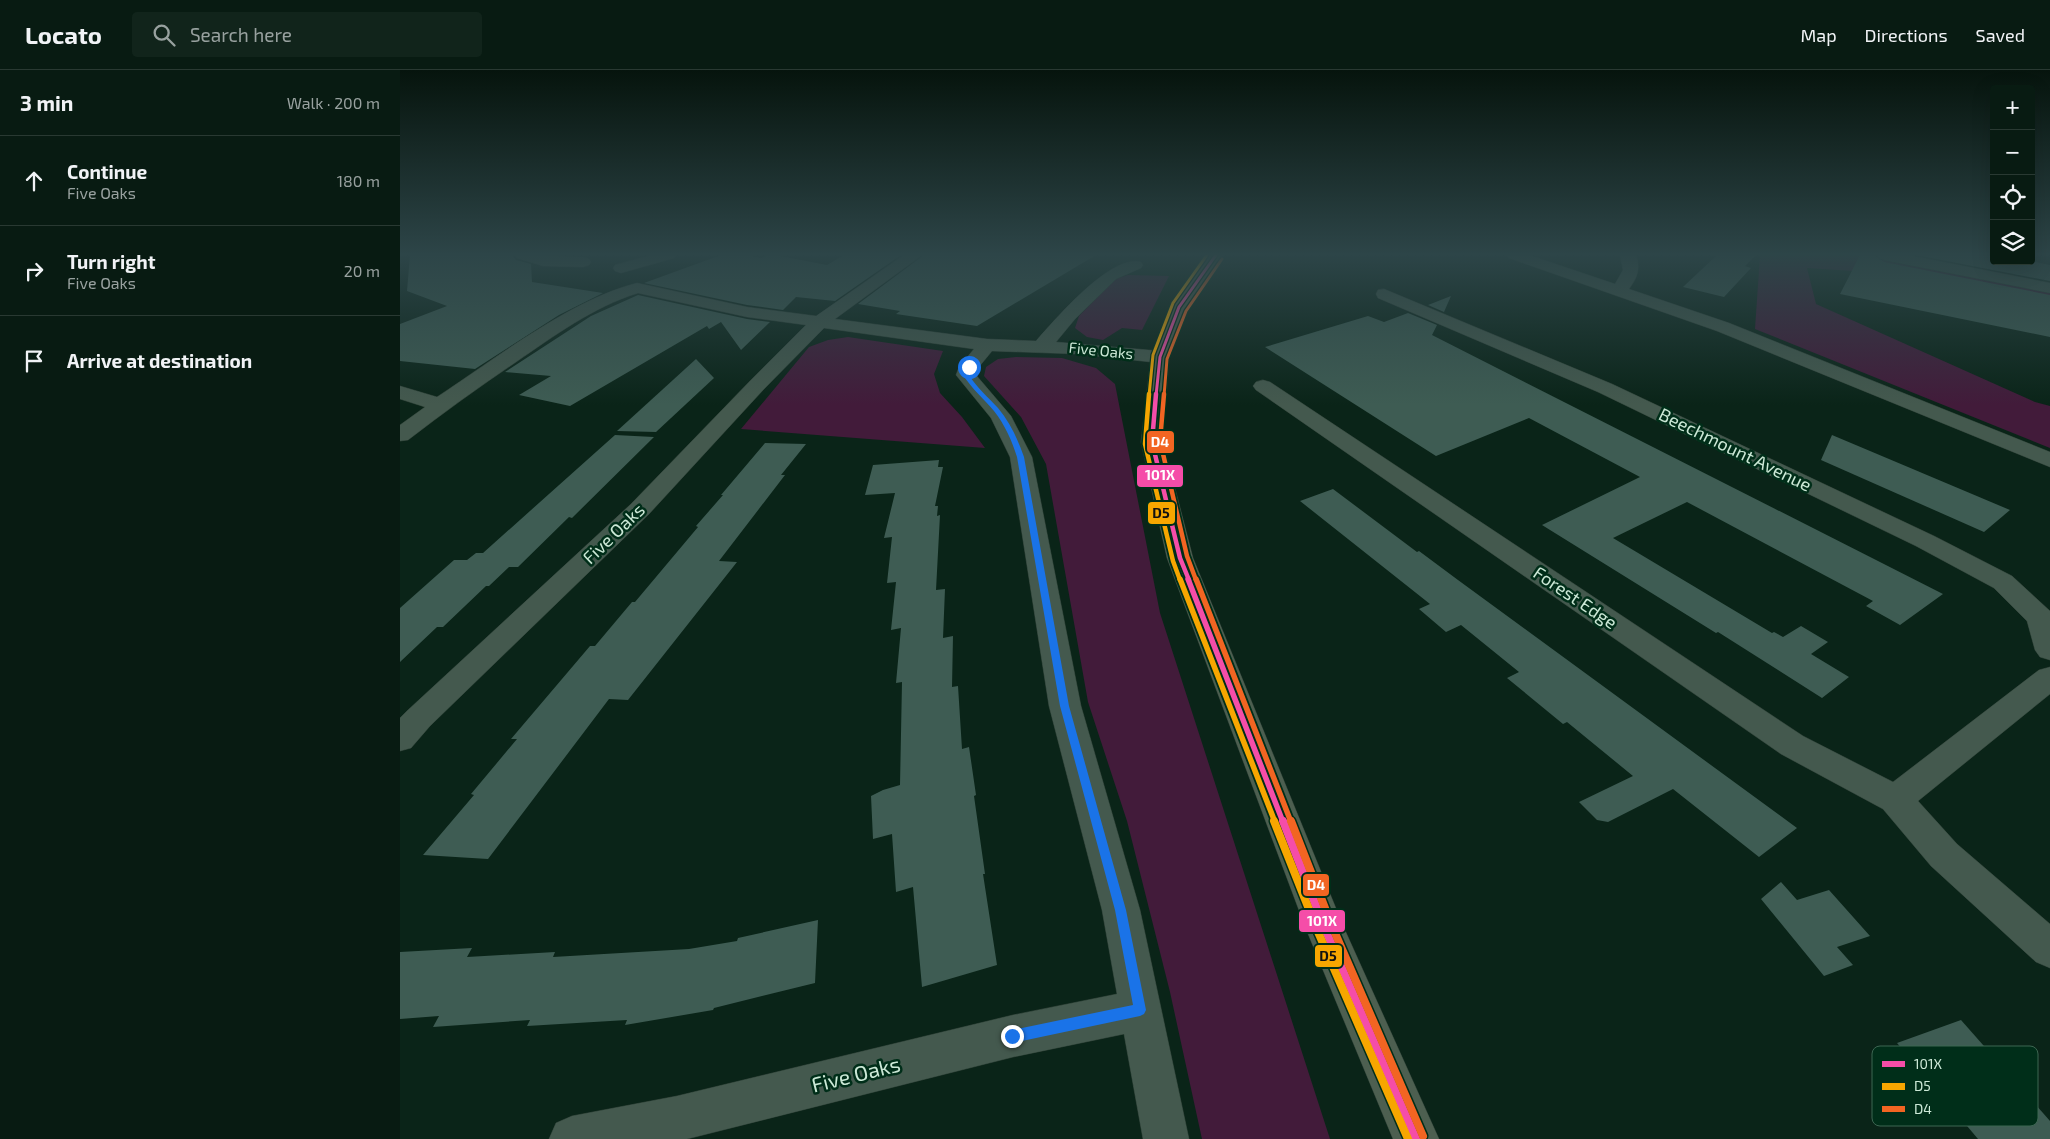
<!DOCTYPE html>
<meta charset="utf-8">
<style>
body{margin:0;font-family:"Exo 2",sans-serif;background:#11241b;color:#f1f3f6}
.controls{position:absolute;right:15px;top:15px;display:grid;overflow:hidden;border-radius:5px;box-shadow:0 5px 20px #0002}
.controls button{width:45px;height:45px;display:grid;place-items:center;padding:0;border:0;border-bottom:1px solid #293932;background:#081b12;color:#f1f3f6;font:25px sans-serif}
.stop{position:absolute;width:15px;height:15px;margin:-11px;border:4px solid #1a73e8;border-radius:50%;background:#fff}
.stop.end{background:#1a73e8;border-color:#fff;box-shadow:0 1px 5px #0008}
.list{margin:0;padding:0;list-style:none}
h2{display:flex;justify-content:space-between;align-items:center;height:65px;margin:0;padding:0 20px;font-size:21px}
h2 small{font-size:16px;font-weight:400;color:#98a19f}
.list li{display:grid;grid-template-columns:32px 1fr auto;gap:15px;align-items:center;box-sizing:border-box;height:90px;padding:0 20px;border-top:1px solid #293932}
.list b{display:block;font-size:19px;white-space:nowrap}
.list p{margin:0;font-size:16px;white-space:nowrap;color:#98a19f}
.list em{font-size:16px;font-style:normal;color:#98a19f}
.icon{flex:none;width:28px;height:28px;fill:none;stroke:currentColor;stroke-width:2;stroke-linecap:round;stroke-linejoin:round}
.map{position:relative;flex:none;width:1650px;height:1069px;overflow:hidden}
header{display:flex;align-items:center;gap:30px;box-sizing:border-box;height:70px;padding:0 25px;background:#081b12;border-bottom:1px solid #293932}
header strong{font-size:24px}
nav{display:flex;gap:28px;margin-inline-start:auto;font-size:18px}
.search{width:350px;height:45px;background:#11241b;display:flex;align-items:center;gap:12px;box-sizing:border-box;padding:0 18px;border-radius:5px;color:#98a19f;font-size:19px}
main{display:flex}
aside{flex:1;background:#081b12}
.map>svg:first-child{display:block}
.green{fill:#421b3a}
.building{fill:#3e5c53}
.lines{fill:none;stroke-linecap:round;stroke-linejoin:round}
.minor-casing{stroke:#2b3e34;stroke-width:1}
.major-casing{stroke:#2b3e34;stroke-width:1}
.minor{fill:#44594e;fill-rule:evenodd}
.major{fill:#4d5f50;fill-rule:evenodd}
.bus-1-far3-casing{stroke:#002e19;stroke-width:5.5}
.bus-1-far2-casing{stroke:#002e19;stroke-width:8}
.bus-1-far1-casing{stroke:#002e19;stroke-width:9}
.bus-1-casing{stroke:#002e19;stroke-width:11}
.bus-2-far3-casing{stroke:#002e19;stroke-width:5.5}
.bus-2-far2-casing{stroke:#002e19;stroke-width:8}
.bus-2-far1-casing{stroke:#002e19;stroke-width:9}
.bus-2-casing{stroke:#002e19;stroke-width:11}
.bus-3-far3-casing{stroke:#002e19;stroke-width:5.5}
.bus-3-far2-casing{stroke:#002e19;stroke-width:8}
.bus-3-far1-casing{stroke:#002e19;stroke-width:9}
.bus-3-casing{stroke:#002e19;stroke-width:11}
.bus-1-far3{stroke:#f54da8;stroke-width:3}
.bus-1-far2{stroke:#f54da8;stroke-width:4.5}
.bus-1-far1{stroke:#f54da8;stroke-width:5.5}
.bus-1{stroke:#f54da8;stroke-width:8}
.bus-2-far3{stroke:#f7a600;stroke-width:3}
.bus-2-far2{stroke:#f7a600;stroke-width:4.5}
.bus-2-far1{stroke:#f7a600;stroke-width:5.5}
.bus-2{stroke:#f7a600;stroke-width:8}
.bus-3-far3{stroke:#f26522;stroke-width:3}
.bus-3-far2{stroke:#f26522;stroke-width:4.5}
.bus-3-far1{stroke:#f26522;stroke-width:5.5}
.bus-3{stroke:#f26522;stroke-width:8}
.route{fill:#1a73e8}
.labels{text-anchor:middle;stroke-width:5;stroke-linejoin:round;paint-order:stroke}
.far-street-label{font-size:15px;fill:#cce9d7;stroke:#002e19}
.street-label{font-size:18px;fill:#cce9d7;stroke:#002e19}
.near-street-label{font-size:21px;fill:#cce9d7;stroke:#002e19}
.key{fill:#002e19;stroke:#3d6652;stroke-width:1}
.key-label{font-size:14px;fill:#cce9d7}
.line-badge{stroke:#002e19;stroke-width:2}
.badge-label{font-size:14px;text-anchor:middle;font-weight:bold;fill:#fff}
.pale-badge-label{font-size:14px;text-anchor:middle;font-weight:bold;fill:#111}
</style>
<header>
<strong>Locato</strong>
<div class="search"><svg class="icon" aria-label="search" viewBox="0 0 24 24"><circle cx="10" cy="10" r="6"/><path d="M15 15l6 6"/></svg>Search here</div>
<nav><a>Map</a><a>Directions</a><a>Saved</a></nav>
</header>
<main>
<aside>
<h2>3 min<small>Walk · 200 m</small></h2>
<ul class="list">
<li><svg class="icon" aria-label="ahead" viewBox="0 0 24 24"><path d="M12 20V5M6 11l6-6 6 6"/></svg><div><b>Continue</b><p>Five Oaks</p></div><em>180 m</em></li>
<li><svg class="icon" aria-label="right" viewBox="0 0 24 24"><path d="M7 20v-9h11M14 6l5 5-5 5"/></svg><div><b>Turn right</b><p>Five Oaks</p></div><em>20 m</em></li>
<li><svg class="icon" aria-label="arrive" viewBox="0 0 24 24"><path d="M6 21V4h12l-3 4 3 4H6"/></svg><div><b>Arrive at destination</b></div></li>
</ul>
</aside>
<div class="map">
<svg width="1650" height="1069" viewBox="0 0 1650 1069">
<rect width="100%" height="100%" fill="#0a2418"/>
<!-- green -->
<g class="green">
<polygon points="1360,185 1457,185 1650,223 1650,236 1485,203 1407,198 1416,234 1635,332 1650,336 1650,378 1355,259"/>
<polygon points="728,205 769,206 742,260 722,258 703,270 687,267 675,258 679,246 715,209"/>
<polygon points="448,267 543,281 534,304 540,323 562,347 585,378 341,359 409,277 428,270"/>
<polygon points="616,287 662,288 696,298 715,314 760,543 930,1069 802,1069 770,922 727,751 688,632 646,394 621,347 584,306 586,297 598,289"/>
</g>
<!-- building -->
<g class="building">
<polygon points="10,185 112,185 116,190 131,194 132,212 203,223 159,245 75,299 0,291 0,254 47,236 7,221"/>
<polygon points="321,185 347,185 361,188 368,185 375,185 427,195 444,185 501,185 435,231 396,227 383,240 347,235 244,213"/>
<polygon points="524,185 696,185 577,256 496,244 500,241 458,234"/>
<polygon points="1317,185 1356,185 1345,196 1351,198 1324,227 1283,217"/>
<polygon points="1460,185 1474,185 1484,192 1650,225 1650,267 1440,224"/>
<polygon points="1516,185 1594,185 1594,191 1631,191 1650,195 1650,211"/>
<polygon points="238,225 347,249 370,252 341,280 321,252 309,259 307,256 170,336 119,325 151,306 105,302 191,246"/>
<polygon points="1051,226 1044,242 1028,235"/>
<polygon points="1008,243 1037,255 1032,265 1543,524 1500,555 1466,536 1473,531 1287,432 1213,468 1372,563 1374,562 1383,567 1401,556 1428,572 1411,584 1449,607 1422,628 1318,562 1316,563 1142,455 1240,407 1129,348 1036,386 865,277 968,246 984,252"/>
<polygon points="296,289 314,308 256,362 217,361"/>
<polygon points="215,365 254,367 172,448 169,447 118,497 109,497 89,516 86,516 43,557 37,557 0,592 0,538 54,490 67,490 76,483 83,483"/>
<polygon points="1432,365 1489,389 1610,440 1584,462 1421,390"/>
<polygon points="365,373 406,374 381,405 385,405 319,491 337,492 228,630 209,629 88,789 23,785 74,725 71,724 117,669 111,669 190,576 195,576 232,532 235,532 298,457 296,456 323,425 321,425"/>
<polygon points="539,390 538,397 543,397 535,436 538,436 537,446 540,445 536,520 545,519 543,568 553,566 552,617 558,616 562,679 569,677 576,725 574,726 585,804 583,804 597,895 522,917 513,817 496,822 492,764 473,769 471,726 483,720 500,715 502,612 496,613 501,558 491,560 496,512 487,513 492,467 484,468 495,423 465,425 473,395"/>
<polygon points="933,419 1017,482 1019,481 1058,510 1397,758 1359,787 1273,719 1208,752 1197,750 1179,732 1233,706 1167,652 1163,654 1107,608 1119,602 1061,555 1046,562 1019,539 1030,534 900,431"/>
<polygon points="1381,812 1397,830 1429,820 1470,866 1437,877 1453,895 1424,906 1361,829"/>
<polygon points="418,850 415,913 314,938 313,940 225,955 227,950 127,956 130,950 33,957 39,946 0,949 0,882 72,878 67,887 155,882 153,887 289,879 337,871 338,868"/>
<polygon points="1561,950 1650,1051 1650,1069 1578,1069 1497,973"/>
</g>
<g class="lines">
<!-- minor casing -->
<g class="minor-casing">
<g id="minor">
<polygon points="114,185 183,187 189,189 191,192 189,195 183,197 143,196 117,188"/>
<polygon points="252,185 277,185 274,188 221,203 215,201 213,198 215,195"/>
<path d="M504,185H522L435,249L587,269L636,271C655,250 710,184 741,192L743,195L741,198L716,209L675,249L656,272L760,281L767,283L769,287L767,291L760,293L678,284L592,281L578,298L576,305L611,346L632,387L681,636L740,840L789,1069H743L724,964L613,987L287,1069H149L156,1053L172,1046L277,1026L613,945L717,924L702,840L649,636L610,387L591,348L556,305L559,297L574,279L424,258L364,319L249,444L30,656L11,678L0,681V648L8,640L231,434L350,311L406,255L347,247L238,223C193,237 154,266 116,292C79,317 43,343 8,370L0,371V355L25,337L0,329V316L37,327C95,289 170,230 237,213L347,237L416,246Z"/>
<path d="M1106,185H1129L1215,214L1223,200L1220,185H1236C1241,199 1237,208 1229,219L1329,253L1650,382V397L1317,261L1109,188Z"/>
<polygon points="1476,185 1507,185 1650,213 1650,223 1484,190 1479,188"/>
<polygon points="984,219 1212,314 1534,466 1612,506 1650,541 1650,590 1640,587 1635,580 1627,551 1594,518 1516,476 1198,322 978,228 976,224 978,220"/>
<polygon points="863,310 870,312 1403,666 1493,712 1639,600 1650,597 1650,624 1518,731 1557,774 1650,854 1650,898 1636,892 1531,796 1483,739 1381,684 856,320 853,316 856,312"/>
</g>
</g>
<!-- major casing -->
<g class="major-casing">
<polygon id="major" points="808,185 824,185 788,237 769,287 763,372 793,488 944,858 1039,1069 993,1069 906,859 767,488 741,372 751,287 770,237"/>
</g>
<!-- minor -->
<use href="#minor" class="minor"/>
<!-- major -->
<use href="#major" class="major"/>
<!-- bus-1-far3 casing -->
<g class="bus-1-far3-casing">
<polyline id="bus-1-far3" points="756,326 760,287 779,237 816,185"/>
</g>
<!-- bus-1-far2 casing -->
<g class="bus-1-far2-casing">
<polyline id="bus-1-far2" points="756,324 752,372 780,488 789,510"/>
</g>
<!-- bus-1-far1 casing -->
<g class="bus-1-far1-casing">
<polyline id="bus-1-far1" points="788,509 883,752"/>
</g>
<!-- bus-1 casing -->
<g class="bus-1-casing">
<polyline id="bus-1" points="883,751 925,859 1016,1069"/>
</g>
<!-- bus-2-far3 casing -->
<g class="bus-2-far3-casing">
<polyline id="bus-2-far3" points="749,326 753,285 773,233 807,185"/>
</g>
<!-- bus-2-far2 casing -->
<g class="bus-2-far2-casing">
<polyline id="bus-2-far2" points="749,324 745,374 773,491 780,510"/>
</g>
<!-- bus-2-far1 casing -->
<g class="bus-2-far1-casing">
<polyline id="bus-2-far1" points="780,509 875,752"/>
</g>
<!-- bus-2 casing -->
<g class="bus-2-casing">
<polyline id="bus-2" points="874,751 918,862 1008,1069"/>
</g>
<!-- bus-3-far3 casing -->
<g class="bus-3-far3-casing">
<polyline id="bus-3-far3" points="764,326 767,289 786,241 822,189"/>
</g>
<!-- bus-3-far2 casing -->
<g class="bus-3-far2-casing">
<polyline id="bus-3-far2" points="764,324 760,371 787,486 796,510"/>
</g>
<!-- bus-3-far1 casing -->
<g class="bus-3-far1-casing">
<polyline id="bus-3-far1" points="796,509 891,752"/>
</g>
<!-- bus-3 casing -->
<g class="bus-3-casing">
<polyline id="bus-3" points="891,751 932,856 1023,1066"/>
</g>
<!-- bus-1-far3 -->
<use href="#bus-1-far3" class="bus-1-far3"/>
<!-- bus-1-far2 -->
<use href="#bus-1-far2" class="bus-1-far2"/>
<!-- bus-1-far1 -->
<use href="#bus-1-far1" class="bus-1-far1"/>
<!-- bus-1 -->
<use href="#bus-1" class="bus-1"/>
<!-- bus-2-far3 -->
<use href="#bus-2-far3" class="bus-2-far3"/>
<!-- bus-2-far2 -->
<use href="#bus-2-far2" class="bus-2-far2"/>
<!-- bus-2-far1 -->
<use href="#bus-2-far1" class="bus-2-far1"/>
<!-- bus-2 -->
<use href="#bus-2" class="bus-2"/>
<!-- bus-3-far3 -->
<use href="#bus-3-far3" class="bus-3-far3"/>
<!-- bus-3-far2 -->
<use href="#bus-3-far2" class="bus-3-far2"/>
<!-- bus-3-far1 -->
<use href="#bus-3-far1" class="bus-3-far1"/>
<!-- bus-3 -->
<use href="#bus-3" class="bus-3"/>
</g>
<!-- sky -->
<linearGradient id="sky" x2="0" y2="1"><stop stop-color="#06140d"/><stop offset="0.55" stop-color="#2d4548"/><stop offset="1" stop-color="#2d4548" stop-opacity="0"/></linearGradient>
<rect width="1650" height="335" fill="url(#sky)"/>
<!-- route -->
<path class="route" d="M567,296L572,297L569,305C577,318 588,327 598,338C610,352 618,370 624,387L669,636L726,840L746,940L744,944L740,946L612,973L608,971L606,966L608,962L612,960L733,935L715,840L660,636L617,387C612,371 605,355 594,341C584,329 572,319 563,305Z"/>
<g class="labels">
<!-- far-street labels -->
<g class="far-street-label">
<text transform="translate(701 281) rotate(6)" y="5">Five Oaks</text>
</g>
<!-- street labels -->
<g class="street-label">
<text transform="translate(1335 380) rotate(26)" y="6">Beechmount Avenue</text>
<text transform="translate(214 464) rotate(-44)" y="6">Five Oaks</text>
<text transform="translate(1175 528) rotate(34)" y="6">Forest Edge</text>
</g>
<!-- near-street labels -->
<g class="near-street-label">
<text transform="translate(456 1005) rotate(-14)" y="7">Five Oaks</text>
</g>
</g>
<!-- legend -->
<rect x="1472" y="976" width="166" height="80" rx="8" class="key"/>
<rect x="1482" y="991" width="23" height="6" fill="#f54da8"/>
<rect x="1482" y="1013" width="23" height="7" fill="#f7a600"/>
<rect x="1482" y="1036" width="23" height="6" fill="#f26522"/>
<g class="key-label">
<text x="1514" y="999">101X</text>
<text x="1514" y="1021">D5</text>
<text x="1514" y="1044">D4</text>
</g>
<g class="line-badge">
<rect x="746" y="360" width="29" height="24" rx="5" fill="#f26522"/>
<rect x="736" y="394" width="48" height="24" rx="5" fill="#f54da8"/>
<rect x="747" y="431" width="29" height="24" rx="5" fill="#f7a600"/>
<rect x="902" y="803" width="28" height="24" rx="5" fill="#f26522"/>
<rect x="898" y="839" width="48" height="24" rx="5" fill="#f54da8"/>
<rect x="914" y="874" width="29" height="24" rx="5" fill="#f7a600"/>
</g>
<g class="badge-label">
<text x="760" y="377">D4</text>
<text x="760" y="410">101X</text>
<text x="916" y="820">D4</text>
<text x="922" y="856">101X</text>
</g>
<g class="pale-badge-label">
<text x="761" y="448">D5</text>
<text x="928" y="891">D5</text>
</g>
</svg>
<div class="controls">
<button>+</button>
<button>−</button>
<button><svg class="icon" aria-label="locate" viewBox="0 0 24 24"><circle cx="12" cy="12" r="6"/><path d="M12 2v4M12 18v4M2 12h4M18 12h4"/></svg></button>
<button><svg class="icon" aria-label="layers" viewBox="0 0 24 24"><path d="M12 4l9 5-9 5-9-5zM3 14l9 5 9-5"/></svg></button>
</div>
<div class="stop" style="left:569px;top:297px"></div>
<div class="stop end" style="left:612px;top:966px"></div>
</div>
</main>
